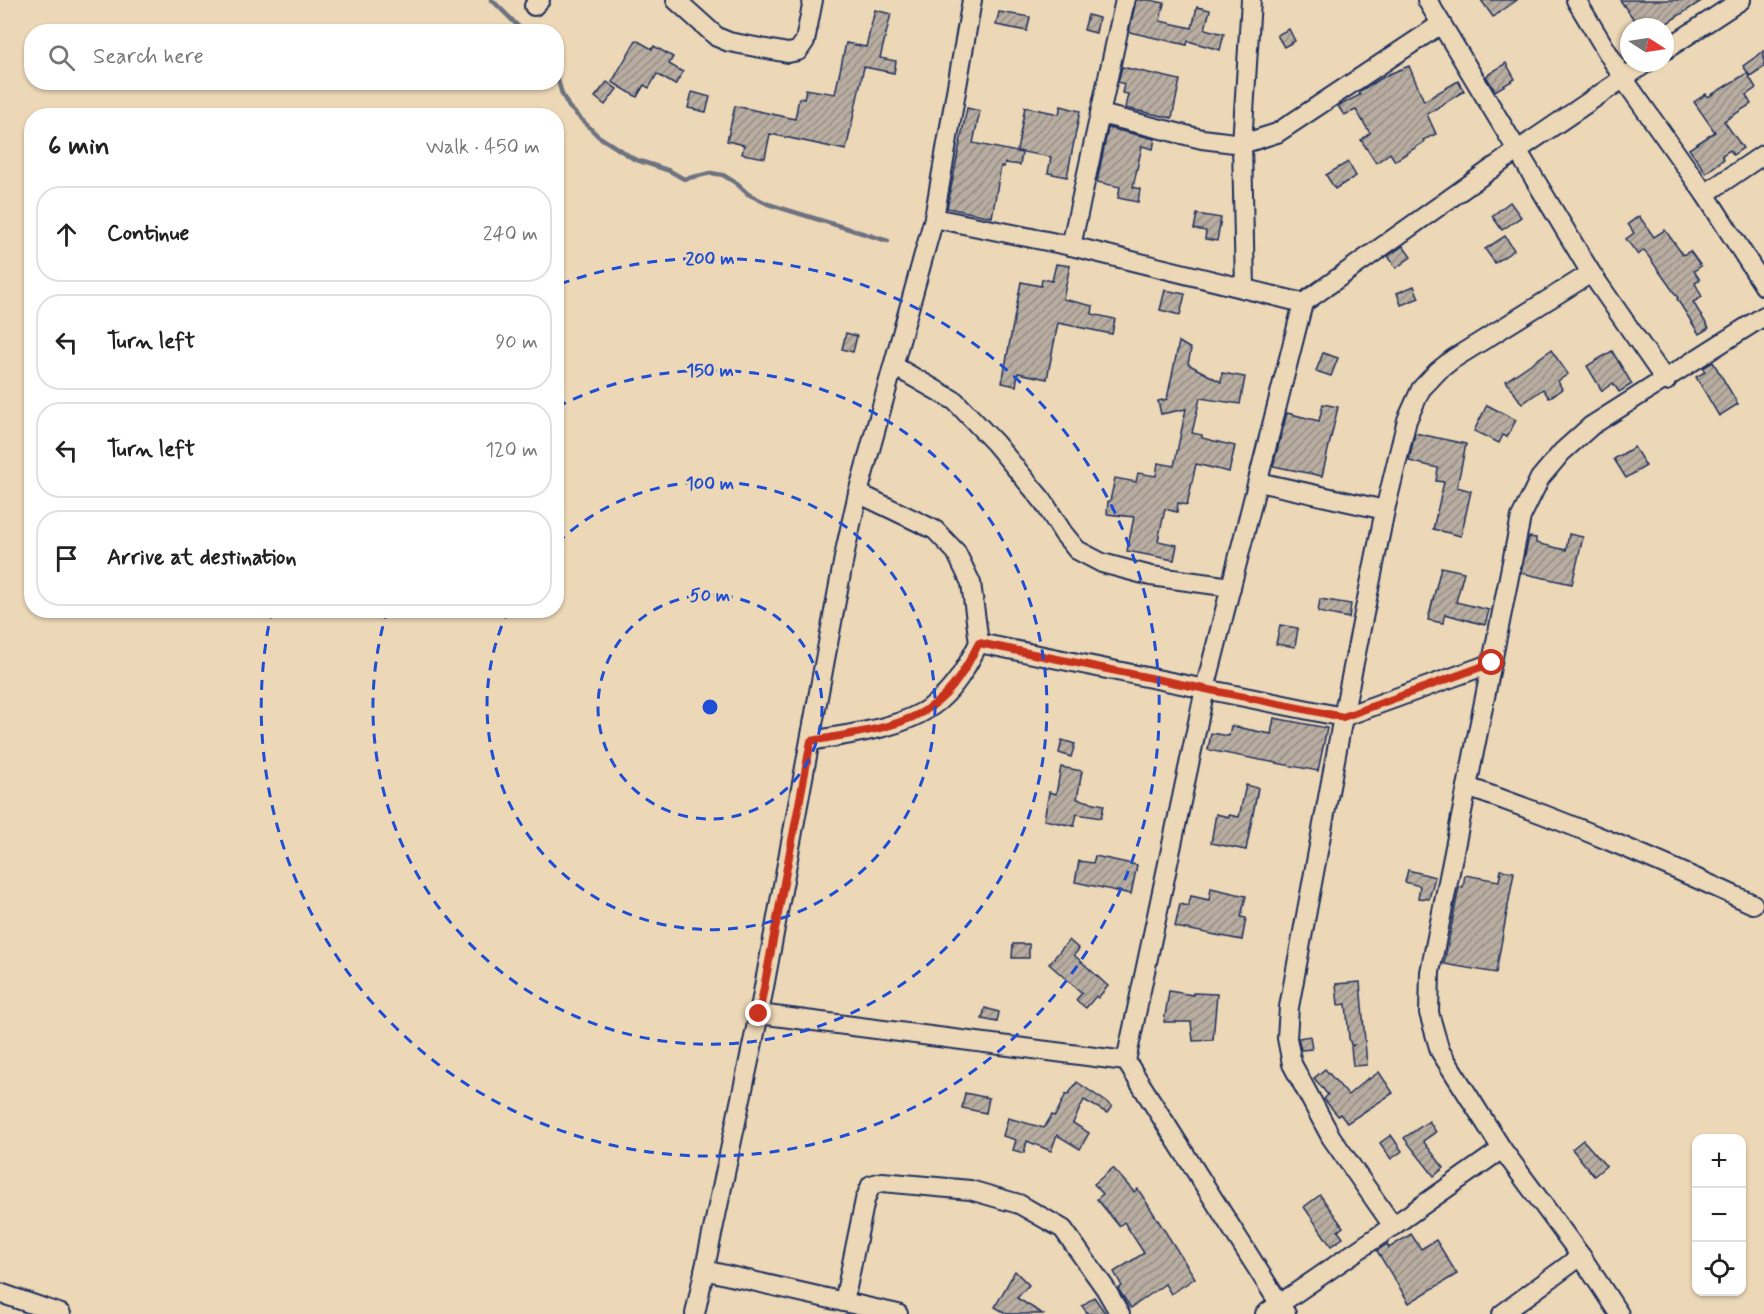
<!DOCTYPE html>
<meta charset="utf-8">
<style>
body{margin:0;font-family:Mynerve,sans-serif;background:#f2f2f2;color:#222}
.controls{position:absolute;right:18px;bottom:18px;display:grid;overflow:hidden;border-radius:12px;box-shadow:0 2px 4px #0004}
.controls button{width:54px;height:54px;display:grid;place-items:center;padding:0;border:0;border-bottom:2px solid #e0e0e0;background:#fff;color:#222;font:30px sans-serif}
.compass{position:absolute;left:1620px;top:18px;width:54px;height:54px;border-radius:50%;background:#fff;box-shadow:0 2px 4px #0004;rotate:102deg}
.stop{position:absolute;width:18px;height:18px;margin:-14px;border:4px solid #c8321e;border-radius:50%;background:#fff}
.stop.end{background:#c8321e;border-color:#fff;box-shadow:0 2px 6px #0008}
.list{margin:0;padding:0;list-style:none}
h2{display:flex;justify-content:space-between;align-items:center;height:78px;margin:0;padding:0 24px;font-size:26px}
h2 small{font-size:20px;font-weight:400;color:#767676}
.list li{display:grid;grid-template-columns:39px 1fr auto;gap:18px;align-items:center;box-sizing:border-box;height:96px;margin:0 12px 12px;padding:0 12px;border:2px solid #e0e0e0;border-radius:24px}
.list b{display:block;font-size:22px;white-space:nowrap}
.list em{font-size:20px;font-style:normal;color:#767676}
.icon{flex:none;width:33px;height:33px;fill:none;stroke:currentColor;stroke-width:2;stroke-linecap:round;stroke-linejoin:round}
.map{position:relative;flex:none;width:1764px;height:1314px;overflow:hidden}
.search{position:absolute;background:#fff;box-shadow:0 2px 4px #0004;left:24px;top:24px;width:540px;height:66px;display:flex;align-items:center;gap:15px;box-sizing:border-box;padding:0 21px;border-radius:24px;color:#767676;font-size:22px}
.panel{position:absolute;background:#fff;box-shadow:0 2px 4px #0004;left:24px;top:108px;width:540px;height:510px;border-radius:24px}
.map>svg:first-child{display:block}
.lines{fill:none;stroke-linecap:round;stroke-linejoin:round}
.stream{stroke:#6d7281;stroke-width:4.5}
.building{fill:url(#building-hatch);stroke:#1b2f5e;stroke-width:1.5}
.minor-casing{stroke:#1b2f5e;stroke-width:22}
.minor{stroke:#ecd7b6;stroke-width:18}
.route{stroke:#c8321e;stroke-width:8}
.ring{fill:none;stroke:#1d4ed8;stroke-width:3;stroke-dasharray:10 8}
.centre{fill:#1d4ed8;stroke:#ecd7b6;stroke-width:3}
.ring-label{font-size:18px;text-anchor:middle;font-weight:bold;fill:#1d4ed8;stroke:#ecd7b6;stroke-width:6;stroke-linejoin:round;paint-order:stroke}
</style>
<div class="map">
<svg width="1764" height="1314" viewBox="0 0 1764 1314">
<defs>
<pattern id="building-hatch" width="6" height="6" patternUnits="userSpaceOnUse" patternTransform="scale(1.5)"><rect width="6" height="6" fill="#b8ada0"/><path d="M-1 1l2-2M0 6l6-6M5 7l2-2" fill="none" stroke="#958d86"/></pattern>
</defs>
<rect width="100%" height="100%" fill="#ecd7b6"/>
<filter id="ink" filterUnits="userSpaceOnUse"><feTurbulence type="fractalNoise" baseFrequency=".0167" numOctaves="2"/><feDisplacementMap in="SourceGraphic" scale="12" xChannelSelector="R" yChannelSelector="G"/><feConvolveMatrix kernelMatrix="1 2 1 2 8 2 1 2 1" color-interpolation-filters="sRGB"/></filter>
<g filter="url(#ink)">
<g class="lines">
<!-- stream -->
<g class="stream">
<polyline points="492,0 524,32"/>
<polyline points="556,74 562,94 569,107 598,136 634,159 670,171 684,179 711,173 723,175 736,183 748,194 768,204 888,241"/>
</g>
</g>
<!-- building -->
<g class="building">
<polygon points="1136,0 1150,0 1164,3 1160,21 1192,28 1197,7 1210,10 1205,29 1224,34 1220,50 1188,41 1187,45 1129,32"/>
<polygon points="1481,0 1517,0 1493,17"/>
<polygon points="1620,0 1703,0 1661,27 1646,27 1641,21 1637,24"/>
<polygon points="875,10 891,14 880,58 896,61 894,73 864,67 846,150 770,134 765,158 742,154 744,145 727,141 735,106 795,119 799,98 804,99 806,89 835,94 846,43 866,47"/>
<polygon points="999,12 1030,17 1027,31 996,25"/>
<polygon points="1088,15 1099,18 1096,33 1084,30"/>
<polygon points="1289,29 1295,41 1284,47 1277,35"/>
<polygon points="636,40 652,49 654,46 673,57 669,64 683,72 675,85 657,74 649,88 644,85 637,97 612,82"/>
<polygon points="1764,51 1764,67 1750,76 1743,66"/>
<polygon points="1506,63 1515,79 1495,91 1486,76"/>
<polygon points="1409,66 1424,101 1458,81 1464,91 1427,114 1436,134 1423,140 1424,142 1395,161 1390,153 1376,163 1361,140 1370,133 1356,110 1344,115 1338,106 1360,95 1358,92 1389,74"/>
<polygon points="1122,67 1180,80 1172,118 1125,108 1128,94 1122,93 1124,84 1118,82"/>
<polygon points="1747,73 1756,88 1746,95 1751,104 1724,121 1743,148 1733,155 1730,150 1722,155 1724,159 1706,173 1689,149 1715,132 1694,102 1706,94 1708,97"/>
<polygon points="607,82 617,89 605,105 595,97"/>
<polygon points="692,92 710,97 706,112 688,108"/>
<polygon points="1061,106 1080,111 1067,177 1048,173 1051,157 1017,151 1025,107 1059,114"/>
<polygon points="967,108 980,111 973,143 1022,153 1020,165 1005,163 1004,167 1001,166 992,217 947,208"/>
<polygon points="1108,128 1155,139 1153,149 1142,146 1133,187 1140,189 1138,202 1118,198 1120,187 1097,182"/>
<polygon points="1348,162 1356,176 1335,189 1326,175"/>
<polygon points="1510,202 1521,217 1502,230 1492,216"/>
<polygon points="1197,214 1221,218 1217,241 1205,239 1206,231 1194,229"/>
<polygon points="1639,216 1654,237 1665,230 1683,255 1690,251 1701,266 1694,271 1700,280 1695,283 1702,297 1693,302 1709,328 1699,334 1677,299 1678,298 1644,250 1638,255 1626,239 1634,233 1628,224"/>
<polygon points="1505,236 1514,250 1495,263 1485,249"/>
<polygon points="1403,246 1411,257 1396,268 1388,256"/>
<polygon points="1056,264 1070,266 1063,299 1093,306 1092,314 1115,319 1112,334 1058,323 1047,379 1018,373 1016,386 1002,383 1021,282 1041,286 1042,279 1052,281"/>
<polygon points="1414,286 1419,298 1401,305 1397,293"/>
<polygon points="1165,290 1185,294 1180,315 1160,310"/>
<polygon points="846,333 857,336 853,352 842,349"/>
<polygon points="1179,342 1191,349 1188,364 1221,382 1222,373 1245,377 1240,404 1200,398 1192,433 1202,435 1202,438 1235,446 1229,472 1196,464 1187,505 1178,503 1177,512 1165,509 1158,541 1177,545 1174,560 1127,551 1134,517 1107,514 1108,501 1110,501 1115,478 1136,482 1138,473 1156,476 1158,463 1174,466 1186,409 1161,414 1158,401 1167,399"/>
<polygon points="1551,350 1568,374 1558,381 1562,389 1549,398 1543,389 1522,404 1506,381"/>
<polygon points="1612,351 1632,384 1619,392 1613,383 1602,391 1587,366"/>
<polygon points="1323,353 1338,358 1331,376 1316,371"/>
<polygon points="1713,362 1738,404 1719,416 1696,377 1705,372 1703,368"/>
<polygon points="1323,404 1338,407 1322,476 1273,466 1287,413 1319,421"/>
<polygon points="1487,405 1516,420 1507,437 1503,435 1499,443 1474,431"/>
<polygon points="1415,433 1466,444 1457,487 1471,491 1461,536 1433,529 1444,482 1436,481 1438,468 1409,461"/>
<polygon points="1634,447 1646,466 1626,478 1614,459"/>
<polygon points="1569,534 1583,537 1572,584 1521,573 1529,537 1536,538 1536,543 1566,550"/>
<polygon points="1441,567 1464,572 1456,602 1489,610 1485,625 1445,614 1443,623 1428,620"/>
<polygon points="1320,599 1351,604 1349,618 1318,612"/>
<polygon points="1280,625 1298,628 1295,647 1276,644"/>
<polygon points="1274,718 1327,728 1318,771 1208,750 1211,733 1229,736 1231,726 1271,734"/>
<polygon points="1062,740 1075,744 1071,757 1059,753"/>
<polygon points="1061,767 1082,771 1077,799 1104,805 1101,818 1077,814 1074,826 1044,820 1049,792 1056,794"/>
<polygon points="1246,785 1258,788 1246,850 1211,843 1216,814 1229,817 1229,815 1239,817"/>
<polygon points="1095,856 1137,865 1131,894 1075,882 1079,861 1093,863"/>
<polygon points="1408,870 1435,877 1429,899 1418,898 1420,886 1405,882"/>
<polygon points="1501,870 1514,872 1496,973 1444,964 1459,887 1463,887 1465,875 1499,881"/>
<polygon points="1211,888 1246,896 1241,917 1246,918 1242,940 1175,927 1180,904 1188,906 1191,896 1209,900"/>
<polygon points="1069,940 1079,949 1074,955 1108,986 1098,998 1096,996 1086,1008 1076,1000 1082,993 1049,964"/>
<polygon points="1013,944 1029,944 1029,958 1012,958"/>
<polygon points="1360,982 1367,1065 1353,1066 1351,1047 1354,1045 1351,1045 1349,1038 1346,1004 1338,1005 1336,984"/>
<polygon points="1169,991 1193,995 1193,993 1217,994 1213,1040 1193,1041 1191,1022 1164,1022"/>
<polygon points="985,1008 999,1012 997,1022 982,1019"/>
<polygon points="1310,1036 1312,1049 1301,1050 1298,1038"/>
<polygon points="1325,1069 1348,1095 1368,1078 1368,1080 1379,1072 1393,1093 1347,1123 1340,1114 1338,1116 1324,1099 1328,1095 1314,1078"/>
<polygon points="1077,1082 1112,1106 1107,1113 1084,1100 1073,1123 1089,1133 1080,1149 1057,1135 1051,1151 1027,1141 1024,1153 1013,1150 1016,1140 1003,1136 1008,1118 1044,1128 1052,1115 1055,1116 1066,1094 1068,1095"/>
<polygon points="965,1093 989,1098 986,1113 962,1108"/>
<polygon points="1429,1121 1436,1132 1423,1141 1444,1168 1434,1176 1404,1138"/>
<polygon points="1391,1135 1402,1151 1391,1159 1380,1143"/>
<polygon points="1583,1140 1606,1166 1594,1176 1572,1149"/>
<polygon points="1113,1168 1134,1192 1138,1189 1195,1278 1171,1294 1165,1284 1131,1308 1118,1289 1122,1286 1114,1272 1144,1253 1124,1222 1119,1226 1097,1199 1103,1194 1094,1184"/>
<polygon points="1320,1195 1343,1227 1338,1231 1343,1238 1331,1246 1304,1207"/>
<polygon points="1411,1234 1421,1249 1436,1240 1457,1274 1409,1303 1377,1251 1387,1244 1389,1248"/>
<polygon points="1015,1271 1029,1285 1017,1298 1043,1314 1007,1314 995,1307"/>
<polygon points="1094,1297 1106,1314 1088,1314 1082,1306"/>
</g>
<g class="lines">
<!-- minor casing -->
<g class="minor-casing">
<g id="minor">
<polyline points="676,0 717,37 729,42 788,53 798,51 805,41 813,0"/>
<polyline points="1427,0 1591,273 1666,381"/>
<polyline points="1576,0 1623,78 1705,194"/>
<polyline points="534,6 540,0"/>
<polyline points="1665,50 1741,0"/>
<polyline points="1100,114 1202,139 1242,144 1277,133 1441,24"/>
<polyline points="1764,154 1705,194 1764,286"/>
<polyline points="934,218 1071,246 1303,303 1518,150 1646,63"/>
<polyline points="1071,246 1125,0"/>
<polyline points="1245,289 1242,144 1251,0"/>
<polyline points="894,366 955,401 995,443 1043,501 1063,533 1077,550 1102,563 1151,576 1231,587"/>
<polyline points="1258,482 1385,510"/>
<polyline points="858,493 935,530 956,552 971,583 979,643"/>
<path d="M811,741C848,734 901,729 932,706C954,691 967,666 979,643L1343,717L1492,663"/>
<path d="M1467,787C1565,820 1659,861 1753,904"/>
<polyline points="759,1014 1126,1061"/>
<polyline points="1393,1226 1502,1149"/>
<polyline points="704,1270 844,1302"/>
<polyline points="0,1293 61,1314"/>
<polyline points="695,1314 759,1014 846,547 858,493 934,218 972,0"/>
<polyline points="898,1314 844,1302 865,1200 871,1185 882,1182 970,1190 1019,1204 1063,1229 1105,1288 1120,1314"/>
<polyline points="1265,1314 1393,1226 1331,1137 1292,1064 1287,1038 1289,1007 1343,717 1385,510 1407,420 1421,389 1438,371 1453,359 1591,273"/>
<polyline points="1286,1314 1126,1061 1205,689 1303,303"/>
<polyline points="1502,1314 1581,1256"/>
<polyline points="1619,1314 1581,1256 1502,1149 1440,1051 1429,1013 1430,972 1521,517 1540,478 1562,452 1591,426 1764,316"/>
</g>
</g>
<!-- minor -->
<use href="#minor" class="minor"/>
</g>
</g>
<g class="lines" filter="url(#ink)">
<!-- route -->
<path class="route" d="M759,1014L811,741C848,734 901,729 932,706C954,691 967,666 979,643L1343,717L1492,663"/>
</g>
<!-- distance rings -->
<g class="ring">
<circle cx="710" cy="707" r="112"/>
<path d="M557 543A224 224 0 1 1 508 611"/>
<path d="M557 407A337 337 0 1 1 387 611"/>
<path d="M560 284A449 449 0 1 1 271 614"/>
</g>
<circle cx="710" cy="707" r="9" class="centre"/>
<g class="ring-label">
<text x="710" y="264">200 m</text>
<text x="710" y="376">150 m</text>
<text x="710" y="489">100 m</text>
<text x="710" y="601">50 m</text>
</g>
</svg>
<div class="controls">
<button>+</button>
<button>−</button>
<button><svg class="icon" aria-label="locate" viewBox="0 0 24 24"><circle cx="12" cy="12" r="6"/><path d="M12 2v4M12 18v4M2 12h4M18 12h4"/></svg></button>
</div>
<svg class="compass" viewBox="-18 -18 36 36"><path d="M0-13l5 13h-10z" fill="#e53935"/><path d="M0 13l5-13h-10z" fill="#767676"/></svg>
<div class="stop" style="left:1492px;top:663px"></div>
<div class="stop end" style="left:759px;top:1014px"></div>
<div class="search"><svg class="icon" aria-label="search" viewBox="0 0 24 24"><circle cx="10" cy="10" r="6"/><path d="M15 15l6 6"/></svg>Search here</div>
<section class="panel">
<h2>6 min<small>Walk · 450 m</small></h2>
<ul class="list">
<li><svg class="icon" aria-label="ahead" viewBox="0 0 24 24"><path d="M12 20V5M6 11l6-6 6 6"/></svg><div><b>Continue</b></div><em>240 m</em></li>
<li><svg class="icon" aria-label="left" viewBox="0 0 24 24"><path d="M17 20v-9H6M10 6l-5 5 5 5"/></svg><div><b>Turn left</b></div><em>90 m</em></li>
<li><svg class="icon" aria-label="left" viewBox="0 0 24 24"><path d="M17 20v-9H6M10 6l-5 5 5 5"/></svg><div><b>Turn left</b></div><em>120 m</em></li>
<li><svg class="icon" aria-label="arrive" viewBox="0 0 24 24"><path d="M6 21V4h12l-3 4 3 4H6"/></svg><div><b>Arrive at destination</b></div></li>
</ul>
</section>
</div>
